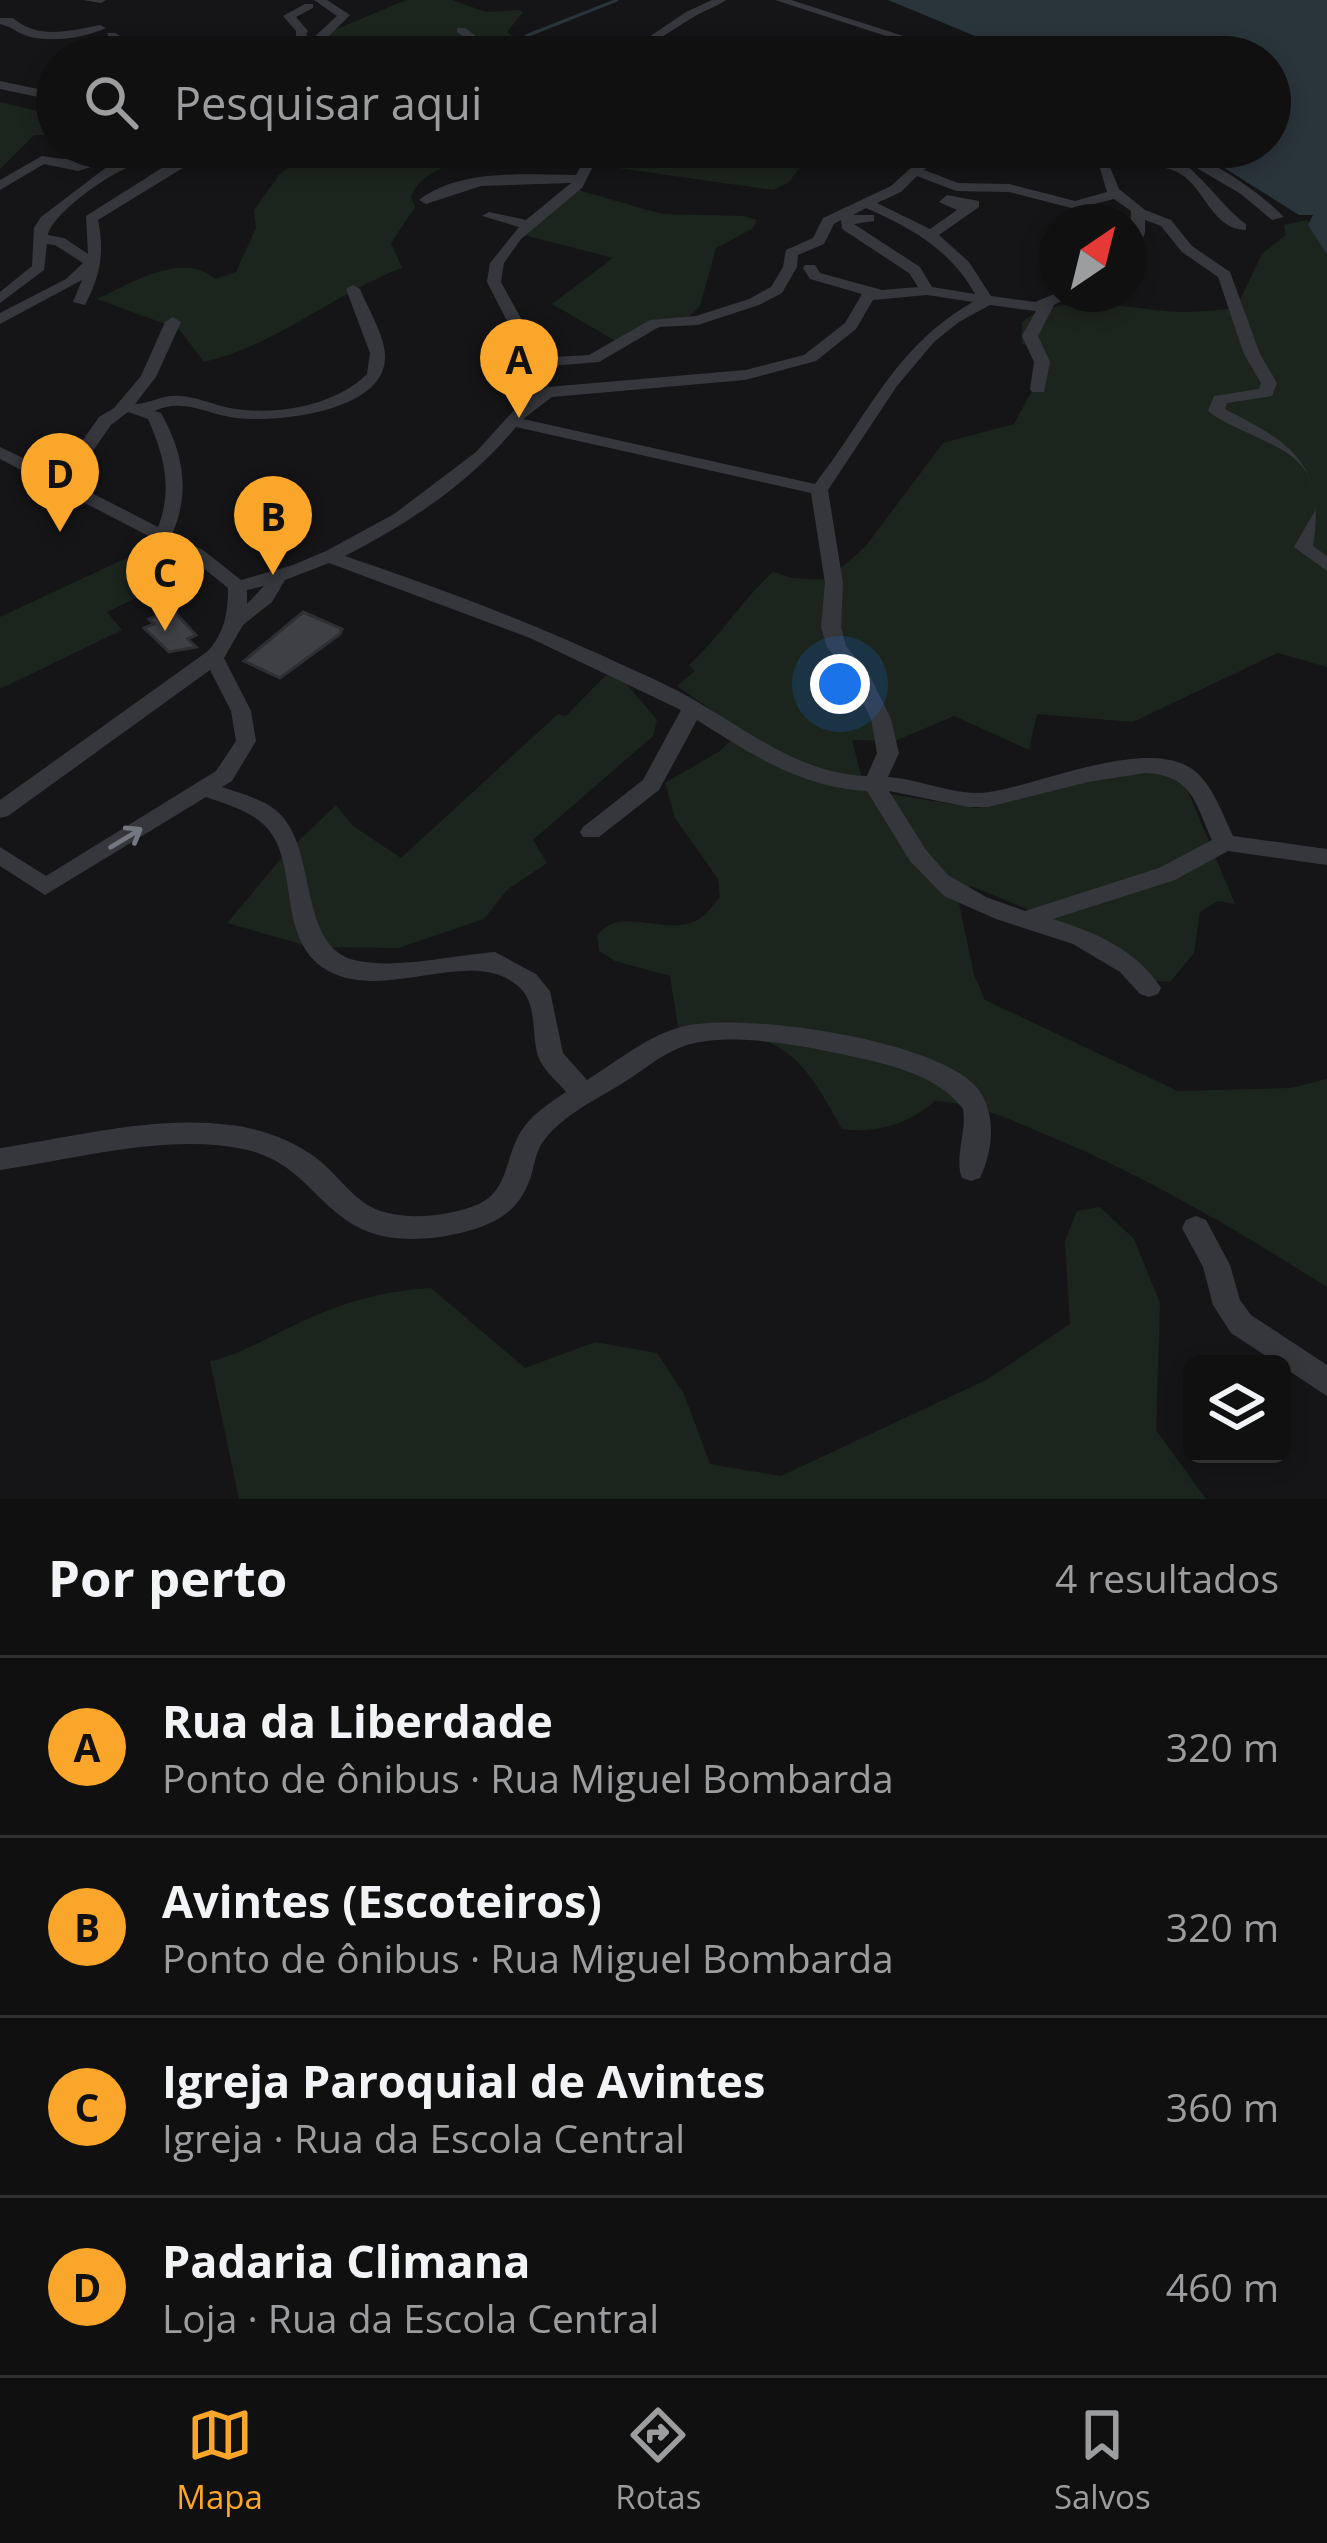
<!DOCTYPE html>
<html lang="pt">
<meta charset="utf-8">
<style>
body{margin:0;font-family:"Open Sans",sans-serif;background:#1e1e1f;color:#f1f3f6}
.controls{position:absolute;right:36px;bottom:36px;display:grid;overflow:hidden;border-radius:18px;box-shadow:0 6px 18px #0003}
.controls button{width:108px;height:108px;display:grid;place-items:center;padding:0;border:0;border-bottom:3px solid #303031;background:#101011;color:#f1f3f6;font:60px sans-serif}
.compass{position:absolute;left:1039px;top:204px;width:108px;height:108px;border-radius:50%;background:#101011;box-shadow:0 6px 18px #0003;rotate:35deg}
.you{position:absolute;left:840px;top:684px;width:42px;height:42px;margin:-30px;border:9px solid #fff;border-radius:50%;background:#1a73e8;box-shadow:0 0 0 18px #1a73e833}
.badge{display:grid;place-items:center;width:78px;height:78px;border-radius:50%;background:#faa62a;color:#111;font-size:39px;font-weight:700}
.pin{position:absolute;translate:-50% -99px;filter:drop-shadow(0 3px 6px #0008)}
.pin::after{content:'';position:absolute;top:63px;width:42px;height:36px;background:inherit;clip-path:polygon(0 0,100% 0,50% 100%)}
.list{margin:0;padding:0;list-style:none}
h2{display:flex;justify-content:space-between;align-items:center;height:156px;margin:0;padding:0 48px;font-size:51px}
h2 small{font-size:39px;font-weight:400;color:#9c9d9f}
.list li{display:grid;grid-template-columns:78px 1fr auto;gap:36px;align-items:center;box-sizing:border-box;height:180px;padding:0 48px;border-top:3px solid #303031}
.list b{display:block;font-size:45px;white-space:nowrap}
.list p{margin:0;font-size:39px;white-space:nowrap;color:#9c9d9f}
.list em{font-size:39px;font-style:normal;color:#9c9d9f}
.icon{flex:none;width:66px;height:66px;fill:none;stroke:currentColor;stroke-width:2;stroke-linecap:round;stroke-linejoin:round}
.map{position:relative;flex:none;width:1327px;height:1499px;overflow:hidden}
.search{position:absolute;background:#101011;box-shadow:0 6px 18px #0003;left:36px;right:36px;top:36px;height:132px;display:flex;align-items:center;gap:30px;box-sizing:border-box;padding:0 42px;border-radius:66px;color:#9c9d9f;font-size:45px}
.sheet{height:876px;background:#101011}
nav{display:flex;justify-content:space-around;align-items:center;box-sizing:border-box;height:168px;border-top:3px solid #303031;background:#101011;font-size:33px;color:#9c9d9f}
nav a{display:grid;justify-items:center;gap:6px}
nav .on{color:#faa62a}
.map>svg:first-child{display:block}
.green{fill:#1c251d}
.water{fill:#2a353b}
.lines{fill:none;stroke-linecap:round;stroke-linejoin:round}
.stream{stroke:#2a353b;stroke-width:3}
.building{fill:#3f4044;stroke:#2e2f33;stroke-width:3}
.minor{fill:#35373c;fill-rule:evenodd}
.oneway{stroke:#737780}
</style>
<div class="map">
<svg width="1327" height="1499" viewBox="0 0 1327 1499">
<rect width="100%" height="100%" fill="#151517"/>
<!-- green -->
<g class="green">
<polygon points="406,0 452,0 486,12 519,10 523,12 507,32 518,40 532,40 530,47 546,53 543,57 386,57 374,50 330,57 270,57"/>
<polygon points="0,102 42,112 52,135 34,135 0,169"/>
<path d="M314,147H505L512,153C478,160 424,161 411,197L415,207L391,243L402,268C333,294 275,346 204,362L179,329L97,299C129,284 183,250 215,279L236,272L256,228L254,210L279,175Z"/>
<polygon points="592,147 816,147 788,183 773,190 605,166 599,157 589,154"/>
<polygon points="574,189 662,214 743,216 757,220 752,229 716,248 700,306 683,322 661,320 621,344 552,304 613,258 520,234"/>
<path d="M1307,220L1327,244V667L1278,653L1133,722L1037,714L1029,750L954,716L895,741L852,740L865,790L977,808L1108,768L1180,772L1235,904L1218,901L1200,912L1194,953L1170,982L1144,980L1081,931L971,886L958,898L974,975L985,1000L1178,1091L1290,1088L1327,1079V1287C1237,1230 1148,1177 1049,1136C1011,1120 976,1103 935,1101C909,1124 876,1134 842,1129C818,1087 797,1041 742,1036C717,1033 699,1042 678,1026L670,976L615,961L599,951L597,936C621,903 666,939 699,919C707,914 714,904 720,897L718,879L675,818L665,783L720,751L741,730L677,686L695,671L689,665C721,636 742,600 773,572L792,578L827,580L865,547L943,443L1014,424L1033,389L1036,348L1022,344V322C1060,290 1133,310 1179,312C1198,312 1217,310 1236,308L1262,254L1286,235L1284,225Z"/>
<polygon points="163,541 193,570 107,612 122,630 0,689 0,617"/>
<polygon points="606,675 626,683 657,720 653,736 533,840 547,863 508,889 484,919 398,948 311,947 227,923 284,855 336,805 353,826 401,858 558,714 566,716"/>
<path d="M1100,1207L1134,1239L1160,1303L1156,1430L1206,1499H239L210,1361C250,1352 284,1327 322,1313C358,1298 393,1290 431,1288L525,1368L595,1342L657,1353L684,1394L710,1464L781,1476L988,1379L1070,1324L1065,1241L1077,1211Z"/>
</g>
<!-- water -->
<polygon class="water" points="888,0 1327,0 1327,254 1308,225 1313,215 1299,215 1191,147 1270,147 1270,57 1026,57"/>
<g class="lines">
<!-- stream -->
<polyline class="stream" points="526,36 617,0"/>
</g>
<!-- building -->
<g class="building">
<polygon points="172,609 196,635 188,639 196,647 169,652 144,628 154,624 149,619"/>
<polygon points="303,612 342,629 340,634 280,678 244,661"/>
</g>
<g class="lines">
<!-- minor -->
<g class="minor">
<polygon points="83,0 106,0 101,3"/>
<polygon points="314,0 327,0 350,15 323,42 340,57 327,57 296,38 296,31 283,16 305,4 313,4 313,8 296,17 308,31 306,35 313,38 337,16"/>
<path d="M712,0H726C716,7 703,11 692,18C663,35 639,57 603,57L646,39L686,12Z"/>
<polygon points="775,0 791,0 969,57 951,57"/>
<path d="M0,18H13C39,40 69,31 100,25L106,28C84,38 51,43 27,36C16,32 10,26 0,24Z"/>
<path d="M457,28H465L481,40L575,57C536,57 488,56 457,32Z"/>
<polygon points="107,33 115,33 125,39 86,57 70,57 110,39"/>
<polygon points="198,43 208,45 206,57 194,57 195,52 181,57 164,57"/>
<polygon points="245,44 251,47 249,49 230,57 214,57"/>
<polygon points="0,81 57,93 57,101 0,89"/>
<path d="M192,147H206L186,166L98,220C105,253 100,276 85,305L73,302L82,280L0,324V313L66,279L83,263L55,245L47,244L44,270L0,303V292L32,266L34,228L41,217L112,163L133,158L176,159ZM133,166H165L86,216L88,254L64,238L48,235C52,214 110,172 133,166Z"/>
<path d="M591,147H603L582,188L521,239L504,263L501,282L529,333L535,358L589,355L650,320L696,316L749,299L771,287L783,267L786,250L813,238L823,218L891,186L934,147H947L924,170L958,183L1009,184L1075,201L1107,192L1098,162L1116,156L1160,161L1142,147C1187,147 1213,200 1246,224V230C1211,230 1204,183 1175,171C1159,164 1135,166 1117,164L1110,167L1119,189L1145,210L1171,220L1192,246L1230,272L1260,354L1277,383L1272,396L1227,403L1225,409C1287,441 1327,462 1313,546L1327,556V571L1294,547L1316,509C1314,497 1313,481 1306,472C1289,443 1233,432 1208,411L1214,396L1259,389L1261,383L1244,354L1218,277L1182,252L1161,226L1145,220V232L1136,259L1129,263L1131,211L1114,199L1075,209L1009,192L956,191L917,176L901,192L877,203L930,229L957,210L939,202L947,195L979,201V207L939,235L969,262L991,296L1035,302L1057,293L1075,294L1054,305L1038,336L1050,362L1044,392H1032L1030,389L1034,362L1022,336L1036,311L990,305L959,322L934,342L897,386L828,490L843,583L841,627L846,646L869,674L891,719L899,753L888,777C921,779 956,797 989,792C1040,785 1152,734 1196,772C1214,788 1223,815 1233,836L1327,849V865L1228,851L1175,880L1053,919C1095,932 1137,950 1161,988L1158,994L1149,997L1140,994L1120,972L1073,944L996,919L944,896L910,861L867,791C802,788 749,753 697,720L659,790L599,837H583L580,832L583,827L643,780L681,710L530,638L329,563L285,580L272,602L243,625L224,658L251,711L256,741L232,781L222,787C242,794 267,800 281,815C317,853 299,946 354,960C393,970 454,955 495,952L536,974L550,991L563,1053L587,1080C618,1061 648,1035 684,1026C743,1012 940,1040 978,1089C997,1114 993,1151 980,1178L971,1181L962,1178C954,1158 967,1132 963,1109C937,1073 882,1063 841,1054C797,1045 722,1030 679,1048C657,1057 639,1074 618,1086C593,1101 563,1116 545,1139C537,1149 535,1161 532,1173C523,1203 507,1218 478,1228C437,1241 383,1247 346,1220C308,1193 295,1160 243,1149C170,1133 74,1159 0,1170V1148C74,1137 155,1115 230,1125C259,1128 292,1140 315,1157C333,1170 345,1189 363,1202C391,1223 447,1218 479,1204C510,1190 505,1152 524,1127C535,1112 551,1102 566,1092C557,1081 542,1069 538,1056C531,1033 538,1003 518,986C470,944 379,1007 322,967C276,934 300,859 264,825C249,810 225,804 206,797L45,895L0,866V847L46,876L216,771L236,741L231,711L210,670L8,816L0,818V800L208,651C225,632 228,612 228,588L191,558L0,459V447L44,468L78,447L99,417L114,408L141,376L165,322L173,317L181,322L156,377L135,404C149,404 163,394 180,396C195,397 210,403 225,407C271,417 334,407 367,374L370,353L346,289L353,285L360,289C368,309 386,337 385,358C384,412 276,423 236,418C209,415 182,397 155,411L161,413C183,452 191,492 172,534L203,550L241,580L293,565L326,551L394,514L476,452L516,408L522,368L513,333L487,282L490,263L519,227L482,216L489,212L526,220L571,183L481,186L426,204L419,200C462,168 525,175 576,175ZM866,208C911,228 950,249 975,294L932,287L920,267L854,224L874,221V215H853ZM841,220L842,229L909,273L918,287L882,290L820,273L815,265H805L803,268L810,279L862,294L845,323L804,355L745,370L548,387L533,393L538,367L599,362L659,327L698,325L759,305L782,293L797,267L798,255L824,244L834,224ZM927,295L973,302C895,346 868,416 815,484L523,419L552,397L745,380L816,361L856,329L873,300ZM128,412L148,419C164,455 173,489 158,527L57,475L90,455L111,425ZM516,427L811,493L825,583L821,627L827,647L850,676L871,719L877,753L867,776C803,774 754,735 701,704C678,690 652,678 627,667C536,624 440,588 345,556C409,523 469,484 516,427ZM264,586L247,604V590ZM1145,773C1192,775 1195,802 1212,840L1159,868L1025,911L986,897L948,875L926,850L889,791L968,807H988L1088,782Z"/>
<path d="M1161,147C1196,147 1259,191 1284,217L1272,220L1241,194Z"/>
<path d="M42,156C56,159 88,160 98,165L78,171L44,164L0,190V180Z"/>
<polygon points="1196,1216 1206,1220 1230,1265 1240,1300 1251,1315 1327,1365 1327,1396 1231,1333 1213,1305 1203,1267 1182,1228 1186,1220"/>
</g>
</g>
<!-- one-way arrows -->
<defs><path id="oneway-shaft" d="M-6 0H5M1.5-3L5.5 0L1.5 3" fill="none" stroke-width="1.6" stroke-linecap="round" stroke-linejoin="round" transform="scale(3)"/></defs>
<use class="oneway" href="#oneway-shaft" transform="translate(126 838) rotate(-31)"/>
</svg>
<div class="controls">
<button><svg class="icon" aria-label="layers" viewBox="0 0 24 24"><path d="M12 4l9 5-9 5-9-5zM3 14l9 5 9-5"/></svg></button>
</div>
<svg class="compass" viewBox="-18 -18 36 36"><path d="M0-13l5 13h-10z" fill="#e53935"/><path d="M0 13l5-13h-10z" fill="#9c9d9f"/></svg>
<div class="you"></div>
<div class="pin badge" style="left:519px;top:418px">A</div>
<div class="pin badge" style="left:273px;top:575px">B</div>
<div class="pin badge" style="left:165px;top:631px">C</div>
<div class="pin badge" style="left:60px;top:532px">D</div>
<div class="search"><svg class="icon" aria-label="search" viewBox="0 0 24 24"><circle cx="10" cy="10" r="6"/><path d="M15 15l6 6"/></svg>Pesquisar aqui</div>
</div>
<section class="sheet">
<h2>Por perto<small>4 resultados</small></h2>
<ul class="list">
<li><span class="badge">A</span><div><b>Rua da Liberdade</b><p>Ponto de ônibus · Rua Miguel Bombarda</p></div><em>320 m</em></li>
<li><span class="badge">B</span><div><b>Avintes (Escoteiros)</b><p>Ponto de ônibus · Rua Miguel Bombarda</p></div><em>320 m</em></li>
<li><span class="badge">C</span><div><b>Igreja Paroquial de Avintes</b><p>Igreja · Rua da Escola Central</p></div><em>360 m</em></li>
<li><span class="badge">D</span><div><b>Padaria Climana</b><p>Loja · Rua da Escola Central</p></div><em>460 m</em></li>
</ul>
</section>
<nav>
<a class="on"><svg class="icon" aria-label="map" viewBox="0 0 24 24"><path d="M3 6l6-2 6 2 6-2v14l-6 2-6-2-6 2zM9 4v14M15 6v14"/></svg>Mapa</a>
<a><svg class="icon" aria-label="directions" viewBox="0 0 24 24"><path d="M12 3l9 9-9 9-9-9zM9 14v-3h6M13 9l2 2-2 2"/></svg>Rotas</a>
<a><svg class="icon" aria-label="saved" viewBox="0 0 24 24"><path d="M7 4h10v16l-5-4-5 4z"/></svg>Salvos</a>
</nav>
